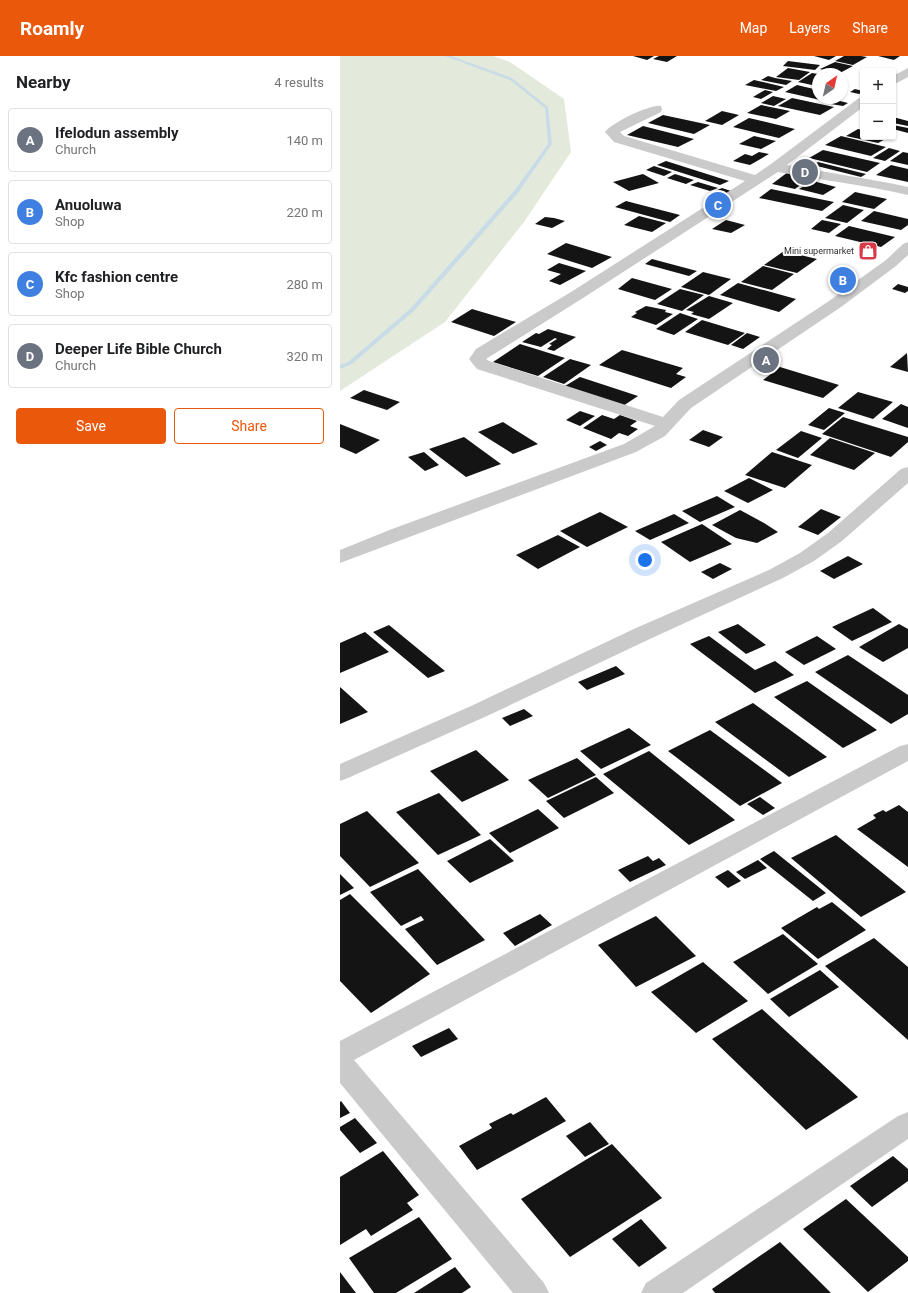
<!DOCTYPE html>
<meta charset="utf-8">
<style>
body{margin:0;font-family:Roboto,sans-serif;background:#f2f2f2;color:#202124}
.controls{position:absolute;right:12px;top:12px;display:grid;overflow:hidden;border-radius:4px;box-shadow:0 1px 3px #0004}
.controls button{width:36px;height:36px;display:grid;place-items:center;padding:0;border:0;border-bottom:1px solid #e0e0e0;background:#fff;color:#202124;font:20px sans-serif}
.compass{position:absolute;left:472px;top:12px;width:36px;height:36px;border-radius:50%;background:#fff;box-shadow:0 1px 3px #0004;rotate:34deg}
.you{position:absolute;left:305px;top:504px;width:14px;height:14px;margin:-10px;border:3px solid #fff;border-radius:50%;background:#1a73e8;box-shadow:0 0 0 6px #1a73e833}
.badge{display:grid;place-items:center;width:26px;height:26px;border-radius:50%;background:#ea580c;color:#fff;font-size:13px;font-weight:700}
.pin{position:absolute;translate:-50% -50%;border:2px solid #fff;box-shadow:0 1px 4px #0006}
.list{margin:0;padding:0;list-style:none}
h2{display:flex;justify-content:space-between;align-items:center;height:52px;margin:0;padding:0 16px;font-size:17px}
h2 small{font-size:13px;font-weight:400;color:#757577}
.list li{display:grid;grid-template-columns:26px 1fr auto;gap:12px;align-items:center;box-sizing:border-box;height:64px;margin:0 8px 8px;padding:0 8px;border:1px solid #e0e0e0;border-radius:4px}
.list b{display:block;font-size:15px;white-space:nowrap}
.list p{margin:0;font-size:13px;white-space:nowrap;color:#757577}
.list em{font-size:13px;font-style:normal;color:#757577}
.actions{display:flex;gap:8px;padding:12px 16px}
.actions a{flex:1;padding:9px 0;border:1px solid #ea580c;border-radius:4px;text-align:center;font-size:14px;color:#ea580c}
.actions .main{background:#ea580c;color:#fff}
.map{position:relative;flex:none;width:568px;height:1237px;overflow:hidden}
header{display:flex;align-items:center;gap:24px;box-sizing:border-box;height:56px;padding:0 20px;background:#ea580c;color:#fff}
header strong{font-size:19px}
nav{display:flex;gap:22px;margin-inline-start:auto;font-size:14px}
main{display:flex}
aside{flex:1;background:#fff}
.map>svg:first-child{display:block}
.green{fill:#e3e9db}
.lines{fill:none;stroke-linecap:round;stroke-linejoin:round}
.stream{fill:#c8dce8;fill-rule:evenodd}
.building{fill:#141414}
.minor{fill:#cacaca;fill-rule:evenodd}
.labels{text-anchor:middle;stroke-width:4;stroke-linejoin:round;paint-order:stroke}
.far-poi-label{font-size:9px;fill:#2d2d2d;stroke:#fff;text-anchor:end}
</style>
<header>
<strong>Roamly</strong>
<nav><a>Map</a><a>Layers</a><a>Share</a></nav>
</header>
<main>
<aside>
<h2>Nearby<small>4 results</small></h2>
<ul class="list">
<li><span class="badge" style="background:#6b7280">A</span><div><b>Ifelodun assembly</b><p>Church</p></div><em>140 m</em></li>
<li><span class="badge" style="background:#3f7fe0">B</span><div><b>Anuoluwa</b><p>Shop</p></div><em>220 m</em></li>
<li><span class="badge" style="background:#3f7fe0">C</span><div><b>Kfc fashion centre</b><p>Shop</p></div><em>280 m</em></li>
<li><span class="badge" style="background:#6b7280">D</span><div><b>Deeper Life Bible Church</b><p>Church</p></div><em>320 m</em></li>
</ul>
<div class="actions"><a class="main">Save</a><a>Share</a></div>
</aside>
<div class="map">
<svg width="568" height="1237" viewBox="0 0 568 1237">
<rect width="100%" height="100%" fill="#fff"/>
<!-- green -->
<polygon class="green" points="0,0 153,0 170,6 224,43 231,96 184,166 105,266 0,335"/>
<g class="lines">
<!-- stream -->
<polygon class="stream" points="105,0 111,0 172,22 208,51 212,88 178,137 74,255 12,308 0,313 0,309 8,306 70,253 174,135 208,88 205,52 170,24"/>
</g>
<!-- building -->
<g class="building">
<polygon points="293,0 314,0 307,4"/>
<polygon points="319,0 337,0 327,6 313,3"/>
<polygon points="474,0 496,0 489,4"/>
<polygon points="504,0 521,0 527,1 513,9 495,5"/>
<polygon points="538,0 560,0 554,4"/>
<polygon points="448,5 480,9 475,14 443,10"/>
<polygon points="495,6 513,10 498,18 480,13"/>
<polygon points="448,12 470,16 459,24 436,21"/>
<polygon points="472,17 478,18 478,25 472,29 458,26"/>
<polygon points="428,20 435,22 452,25 446,29 421,24"/>
<polygon points="414,24 444,31 436,35 405,29"/>
<polygon points="457,29 478,34 478,42 495,42 489,46 445,36"/>
<polygon points="515,33 523,35 523,36 519,38 510,36"/>
<polygon points="425,34 433,36 421,43 413,41"/>
<polygon points="433,40 446,43 434,50 421,47"/>
<polygon points="452,42 494,51 480,59 438,50"/>
<polygon points="496,44 508,47 503,50 491,48"/>
<polygon points="421,49 450,55 436,63 407,57"/>
<polygon points="382,55 399,59 382,69 365,65"/>
<polygon points="323,59 370,69 354,78 308,67"/>
<polygon points="553,61 568,65 568,70 553,67"/>
<polygon points="409,62 455,73 439,82 393,71"/>
<polygon points="553,69 568,72 568,77 553,73"/>
<polygon points="303,70 354,83 338,91 287,79"/>
<polygon points="518,73 523,74 523,81 549,81 538,87 506,80"/>
<polygon points="414,80 436,85 421,93 399,88"/>
<polygon points="501,80 546,91 531,100 485,89"/>
<polygon points="549,92 560,95 545,105 533,102"/>
<polygon points="483,94 540,107 527,116 469,102"/>
<polygon points="419,96 429,98 410,109 393,105 405,98 412,100"/>
<polygon points="563,96 568,97 568,109 550,105"/>
<polygon points="326,105 389,125 380,129 317,109"/>
<polygon points="478,106 526,118 521,121 473,109"/>
<polygon points="551,109 568,113 568,126 536,119"/>
<polygon points="314,110 332,116 324,120 306,114"/>
<polygon points="448,116 471,121 455,133 432,128"/>
<polygon points="303,118 319,127 289,135 273,126"/>
<polygon points="335,118 354,124 346,128 327,122"/>
<polygon points="473,125 496,131 483,139 459,133"/>
<polygon points="358,126 378,132 370,135 350,129"/>
<polygon points="382,132 391,135 385,138 375,135"/>
<polygon points="431,133 494,146 482,155 419,142"/>
<polygon points="515,136 547,143 534,153 502,146"/>
<polygon points="286,145 340,159 330,166 275,151"/>
<polygon points="503,149 524,154 507,167 485,162"/>
<polygon points="534,155 568,163 568,169 561,174 521,165"/>
<polygon points="299,160 326,167 312,176 284,169"/>
<polygon points="205,161 214,162 225,165 212,172 195,168"/>
<polygon points="386,164 405,169 391,177 372,173"/>
<polygon points="482,164 501,168 489,177 471,173"/>
<polygon points="509,170 555,181 541,191 495,180"/>
<polygon points="226,187 272,201 252,212 207,198"/>
<polygon points="444,195 477,203 457,217 424,209"/>
<polygon points="312,203 357,215 349,220 305,208"/>
<polygon points="219,207 246,215 220,229 209,225 221,218 207,214"/>
<polygon points="423,210 454,218 432,234 401,226"/>
<polygon points="363,216 391,223 369,239 341,231"/>
<polygon points="292,222 332,233 315,244 278,233"/>
<polygon points="398,227 456,243 439,256 380,239"/>
<polygon points="558,228 568,231 568,235 565,237 552,233"/>
<polygon points="340,233 364,239 342,255 317,248"/>
<polygon points="369,240 393,247 369,263 351,258 354,256 346,254"/>
<polygon points="306,250 326,254 325,256 333,258 316,269 291,261 297,257 295,256"/>
<polygon points="132,253 176,266 154,280 111,266"/>
<polygon points="340,257 358,263 334,279 316,273"/>
<polygon points="362,264 405,277 388,289 345,276"/>
<polygon points="208,273 236,281 214,295 207,293 212,289 209,288 217,283 215,282 201,291 182,286 196,277 199,278"/>
<polygon points="407,277 420,281 403,293 391,289"/>
<polygon points="180,288 225,302 198,320 153,306"/>
<polygon points="282,294 343,312 336,318 346,321 331,332 259,309"/>
<polygon points="567,297 568,316 550,311"/>
<polygon points="230,303 251,309 224,328 203,321"/>
<polygon points="440,311 499,329 483,342 423,324"/>
<polygon points="240,321 298,340 283,350 225,330"/>
<polygon points="24,334 60,346 47,354 10,342"/>
<polygon points="518,336 553,346 533,363 498,352"/>
<polygon points="561,348 568,351 568,372 542,363"/>
<polygon points="489,352 505,357 484,374 468,369"/>
<polygon points="240,355 255,360 240,370 226,364"/>
<polygon points="262,359 274,363 280,359 297,365 290,370 298,373 288,380 279,377 271,383 243,372"/>
<polygon points="503,361 568,381 568,386 551,401 482,378"/>
<polygon points="163,366 198,388 173,398 138,376"/>
<polygon points="0,368 40,384 16,398 0,391"/>
<polygon points="363,374 383,381 369,391 349,384"/>
<polygon points="461,375 482,382 458,402 436,394"/>
<polygon points="124,381 161,408 126,421 89,393"/>
<polygon points="490,382 535,397 514,414 470,399"/>
<polygon points="260,385 267,389 256,395 249,391"/>
<polygon points="84,396 99,409 85,415 68,401"/>
<polygon points="432,396 472,409 445,432 405,419"/>
<polygon points="409,422 433,434 408,447 384,435"/>
<polygon points="377,440 395,451 360,466 342,455"/>
<polygon points="481,453 501,461 478,479 458,471"/>
<polygon points="400,454 424,467 438,476 417,487 396,482 372,469"/>
<polygon points="260,456 288,471 247,491 220,475"/>
<polygon points="334,458 349,467 310,484 295,475"/>
<polygon points="362,468 392,488 350,506 321,486"/>
<polygon points="218,479 240,491 198,513 176,499"/>
<polygon points="508,500 523,508 494,523 480,515"/>
<polygon points="380,507 392,513 373,523 361,516"/>
<polygon points="533,552 552,566 512,585 492,571"/>
<polygon points="398,568 426,589 406,598 378,576"/>
<polygon points="559,568 568,573 568,592 543,606 519,591"/>
<polygon points="49,569 105,615 88,622 33,576"/>
<polygon points="25,576 49,596 0,617 0,587"/>
<polygon points="369,580 415,614 435,605 454,619 415,637 350,588"/>
<polygon points="477,580 496,593 464,609 445,596"/>
<polygon points="508,599 568,639 568,658 551,668 475,616"/>
<polygon points="276,610 285,618 247,634 238,626"/>
<polygon points="467,625 537,674 503,692 434,641"/>
<polygon points="0,631 28,656 0,668"/>
<polygon points="413,647 487,701 449,721 375,666"/>
<polygon points="184,653 193,660 170,670 162,662"/>
<polygon points="289,672 311,689 261,713 240,695"/>
<polygon points="370,674 442,727 400,750 328,695"/>
<polygon points="136,694 169,724 122,746 90,715"/>
<polygon points="309,695 395,764 349,789 263,718"/>
<polygon points="237,702 256,719 208,742 188,724"/>
<polygon points="256,721 274,737 224,762 206,745"/>
<polygon points="99,737 141,779 98,799 56,756"/>
<polygon points="420,741 435,752 423,759 407,748"/>
<polygon points="559,749 568,756 568,811 517,773 536,762 533,759 543,754 546,756"/>
<polygon points="198,753 219,772 170,797 149,777"/>
<polygon points="27,755 79,807 30,831 0,800 0,768"/>
<polygon points="496,779 566,836 521,861 451,802"/>
<polygon points="150,783 174,805 130,827 107,805"/>
<polygon points="434,795 486,837 473,845 420,803"/>
<polygon points="308,800 313,805 319,802 326,809 290,826 278,814"/>
<polygon points="418,804 427,812 405,823 396,816"/>
<polygon points="78,813 145,884 97,909 65,873 84,864 81,860 61,870 30,836"/>
<polygon points="388,814 401,825 388,832 375,821"/>
<polygon points="0,818 14,832 0,839"/>
<polygon points="10,838 90,918 31,957 0,925 0,844"/>
<polygon points="492,846 526,874 478,903 441,872 477,851 479,853"/>
<polygon points="200,858 212,869 175,890 163,877"/>
<polygon points="316,860 356,900 296,931 258,889"/>
<polygon points="443,878 478,908 428,938 393,906"/>
<polygon points="534,882 568,911 568,984 485,910"/>
<polygon points="363,906 408,945 356,977 311,936"/>
<polygon points="480,914 499,931 449,961 430,943"/>
<polygon points="422,953 518,1041 466,1074 372,983"/>
<polygon points="109,972 118,983 81,1001 72,990"/>
<polygon points="206,1041 226,1065 137,1114 119,1090 152,1072 149,1068 171,1057 173,1059"/>
<polygon points="1,1045 10,1057 0,1062 0,1046"/>
<polygon points="15,1062 37,1087 20,1097 0,1074 0,1071"/>
<polygon points="250,1066 269,1088 245,1101 226,1080"/>
<polygon points="272,1088 322,1142 230,1201 181,1143"/>
<polygon points="43,1095 79,1139 67,1147 73,1154 31,1180 26,1173 0,1189 0,1121"/>
<polygon points="553,1100 568,1113 568,1125 532,1151 510,1130"/>
<polygon points="506,1143 568,1201 568,1205 528,1236 463,1173"/>
<polygon points="79,1161 112,1203 56,1237 34,1237 9,1202"/>
<polygon points="301,1163 327,1192 299,1211 272,1183"/>
<polygon points="440,1186 491,1237 375,1237 372,1233"/>
<polygon points="115,1211 131,1231 122,1237 74,1237"/>
<polygon points="0,1216 16,1237 0,1237"/>
</g>
<g class="lines">
<!-- minor -->
<g class="minor">
<polygon points="568,12 568,21 553,29 553,20"/>
<path d="M523,41V51L447,109C487,117 528,122 568,131V139C525,129 481,124 438,116L243,242L146,303L149,305L323,361L339,344L489,245L546,204L563,188L568,186V199L556,210L501,251L351,352L325,380L296,396L0,507V494L52,473L284,388L315,370L137,313L129,303L136,293L231,236L405,125L274,86L265,76C272,67 310,48 321,50L322,53L321,56L280,76L284,80L415,119L431,108L519,42Z"/>
<polygon points="568,411 568,427 502,485 474,505 443,522 312,582 147,660 8,722 0,725 0,708 131,650 296,572 429,514 460,497 488,477 561,413"/>
<polygon points="568,688 568,705 14,1004 204,1227 209,1237 173,1237 0,1027 0,985 560,690"/>
<polygon points="568,1056 568,1083 343,1237 301,1237 306,1227 558,1060"/>
</g>
</g>
<!-- icons -->
<defs>
<g id="shop-square" transform="scale(1)"><rect x="-9" y="-9" width="18" height="18" rx="4" fill="#d93a48" stroke="#fff"/><path d="M-5-2.5h2.3a2.7 3.5 0 0 1 5.4 0H5L5.5 6h-11ZM-1.5-2.5h3a1.5 2.3 0 0 0-3 0Z" fill="#fff"/></g>
</defs>
<g fill-rule="evenodd">
<use href="#shop-square" x="528" y="195"/>
</g>
<g class="labels">
<!-- far-poi labels -->
<g class="far-poi-label">
<text x="514" y="198">Mini supermarket</text>
</g>
</g>
</svg>
<div class="controls">
<button>+</button>
<button>−</button>
</div>
<svg class="compass" viewBox="-18 -18 36 36"><path d="M0-13l5 13h-10z" fill="#e53935"/><path d="M0 13l5-13h-10z" fill="#757577"/></svg>
<div class="you"></div>
<div class="pin badge" style="left:426px;top:304px;background:#6b7280">A</div>
<div class="pin badge" style="left:503px;top:224px;background:#3f7fe0">B</div>
<div class="pin badge" style="left:378px;top:149px;background:#3f7fe0">C</div>
<div class="pin badge" style="left:465px;top:116px;background:#6b7280">D</div>
</div>
</main>
